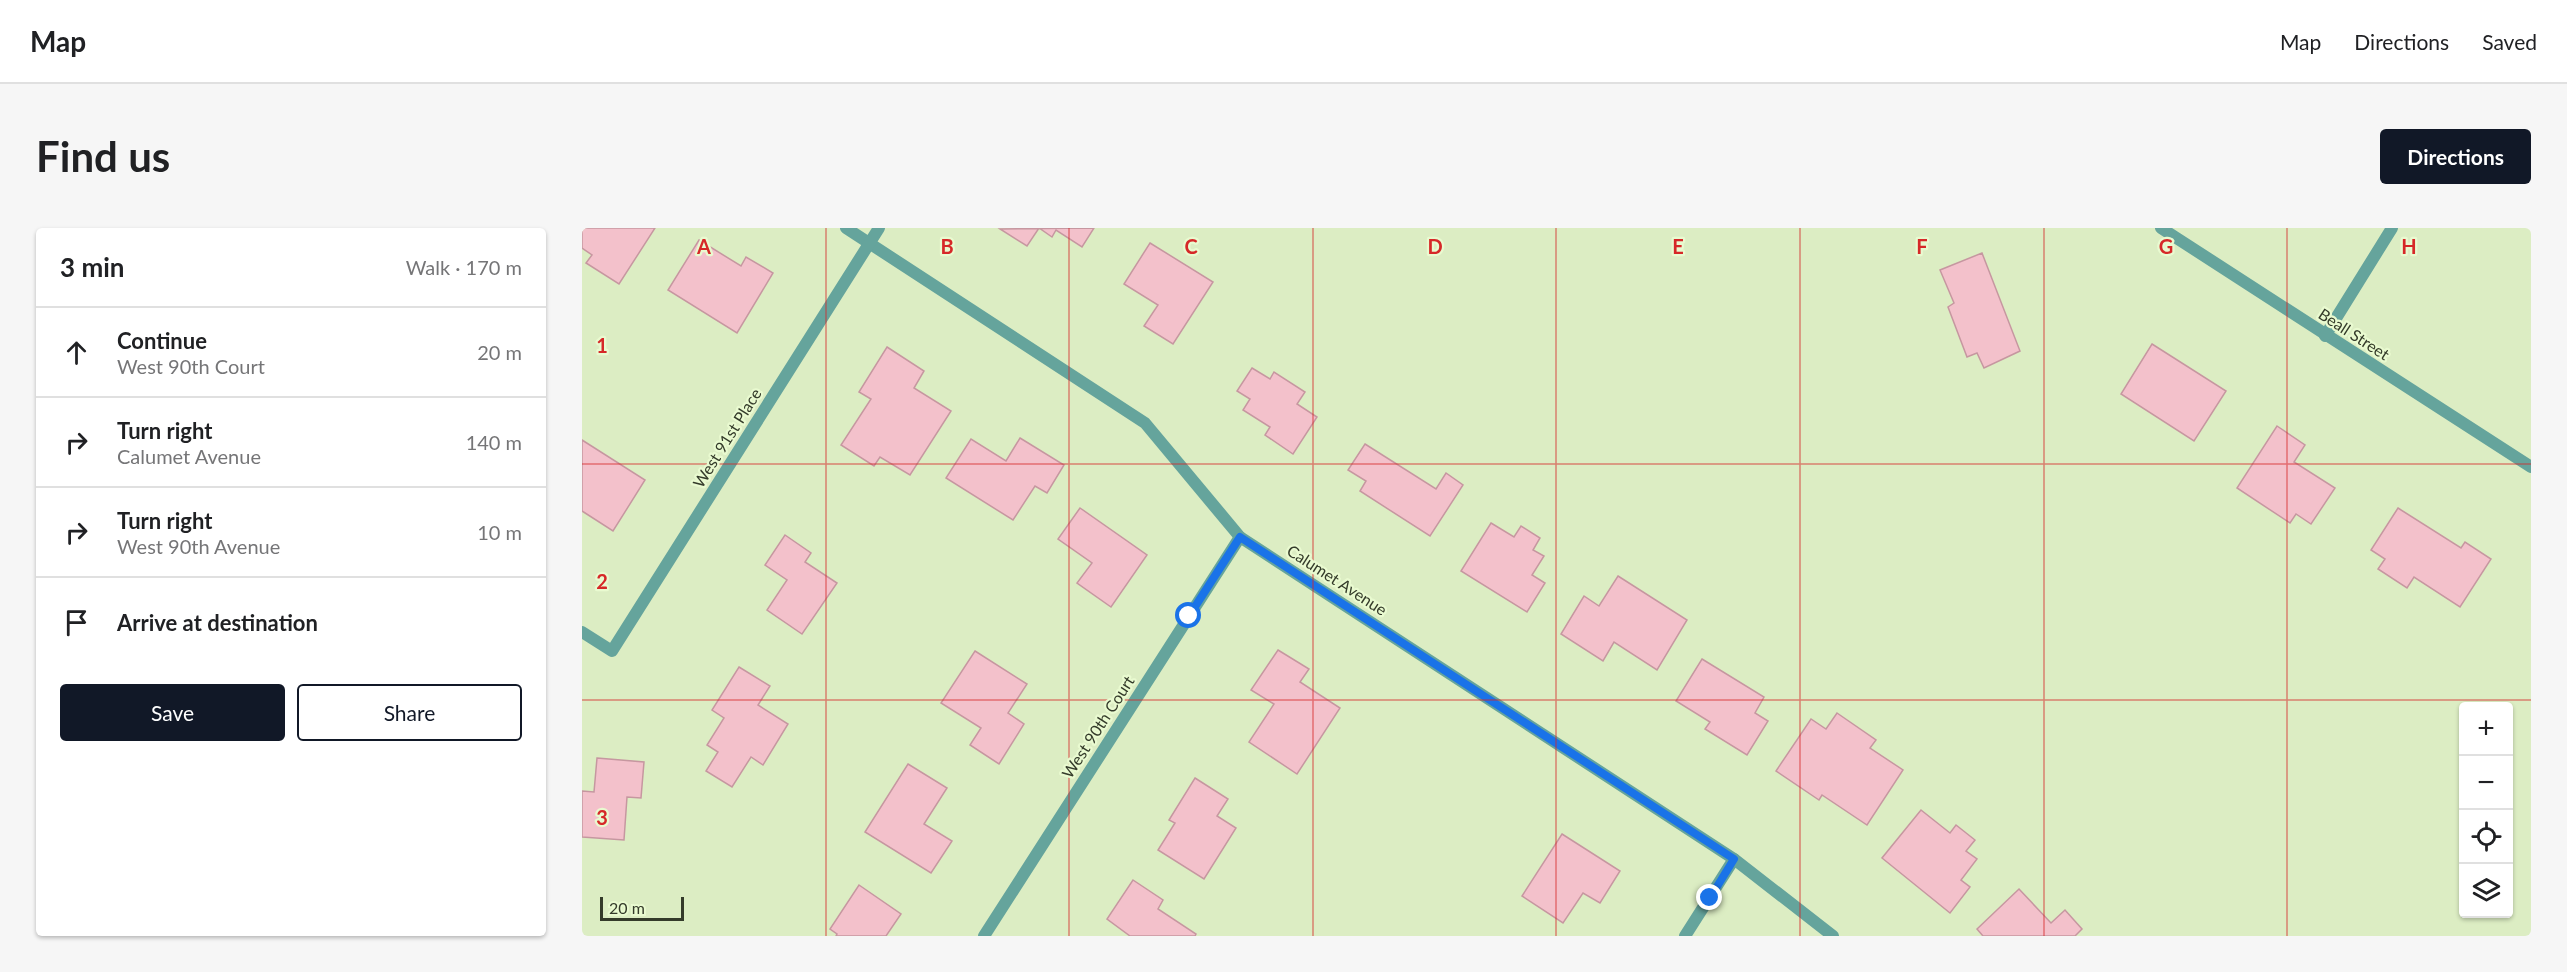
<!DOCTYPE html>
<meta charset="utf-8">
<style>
body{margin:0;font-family:Lato,sans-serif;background:#f6f6f6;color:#202124}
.controls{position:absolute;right:18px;bottom:18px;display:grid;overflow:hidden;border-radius:6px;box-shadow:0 2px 4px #0004}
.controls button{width:54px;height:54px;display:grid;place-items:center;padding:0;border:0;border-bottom:2px solid #e0e0e0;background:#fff;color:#202124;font:30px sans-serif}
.scale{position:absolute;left:18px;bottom:15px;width:84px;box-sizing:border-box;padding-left:6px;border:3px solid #343b2a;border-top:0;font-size:16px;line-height:21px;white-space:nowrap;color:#343b2a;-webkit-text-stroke:4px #e9fad0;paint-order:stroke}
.stop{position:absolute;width:18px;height:18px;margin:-14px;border:4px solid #1a73e8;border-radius:50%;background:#fff}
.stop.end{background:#1a73e8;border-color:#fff;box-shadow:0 2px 6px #0008}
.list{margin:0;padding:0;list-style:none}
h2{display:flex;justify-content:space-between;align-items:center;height:78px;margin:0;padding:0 24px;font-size:26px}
h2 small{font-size:20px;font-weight:400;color:#757577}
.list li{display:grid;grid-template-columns:39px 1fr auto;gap:18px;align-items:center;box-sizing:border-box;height:90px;padding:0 24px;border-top:2px solid #e0e0e0}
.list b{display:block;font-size:22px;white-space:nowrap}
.list p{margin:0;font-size:20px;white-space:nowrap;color:#757577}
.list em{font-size:20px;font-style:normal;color:#757577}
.actions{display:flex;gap:12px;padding:18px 24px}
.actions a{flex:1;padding:14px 0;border:2px solid #111827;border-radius:6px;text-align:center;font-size:21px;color:#111827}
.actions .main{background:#111827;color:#fff}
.icon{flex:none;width:33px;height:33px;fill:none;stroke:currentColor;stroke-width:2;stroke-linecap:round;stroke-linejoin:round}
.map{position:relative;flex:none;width:1949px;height:708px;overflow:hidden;border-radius:6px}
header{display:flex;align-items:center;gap:36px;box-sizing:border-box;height:84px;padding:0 30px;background:#fff;border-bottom:2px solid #e0e0e0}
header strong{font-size:28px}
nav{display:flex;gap:33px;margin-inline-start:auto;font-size:21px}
.intro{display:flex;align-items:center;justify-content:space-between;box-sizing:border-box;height:144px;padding:0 36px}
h1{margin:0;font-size:42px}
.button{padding:15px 27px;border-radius:6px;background:#111827;color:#fff;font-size:21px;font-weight:700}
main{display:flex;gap:36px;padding:0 36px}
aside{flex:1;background:#fff;border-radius:6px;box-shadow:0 2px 4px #0004}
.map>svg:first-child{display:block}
.building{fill:#f3c1cb;stroke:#c697a0;stroke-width:1.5}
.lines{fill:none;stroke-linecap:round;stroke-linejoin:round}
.minor{stroke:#65a49c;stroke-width:12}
.route{stroke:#1a73e8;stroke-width:8}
.grid{fill:none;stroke:#d62828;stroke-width:1.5;stroke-opacity:0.55}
.labels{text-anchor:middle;stroke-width:4.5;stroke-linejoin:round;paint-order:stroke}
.street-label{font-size:16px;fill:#343b2a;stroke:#e9fad0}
.grid-label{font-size:20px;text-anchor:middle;font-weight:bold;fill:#d62828;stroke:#e9fad0;stroke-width:4.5;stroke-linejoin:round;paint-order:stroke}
</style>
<header>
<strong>Map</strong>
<nav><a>Map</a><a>Directions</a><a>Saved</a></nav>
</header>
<div class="intro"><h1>Find us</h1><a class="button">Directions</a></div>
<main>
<aside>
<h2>3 min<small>Walk · 170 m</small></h2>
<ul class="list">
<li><svg class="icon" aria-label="ahead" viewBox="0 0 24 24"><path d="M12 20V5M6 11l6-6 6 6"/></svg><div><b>Continue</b><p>West 90th Court</p></div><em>20 m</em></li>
<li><svg class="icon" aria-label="right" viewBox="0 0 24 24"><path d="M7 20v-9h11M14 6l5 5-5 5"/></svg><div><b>Turn right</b><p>Calumet Avenue</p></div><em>140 m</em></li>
<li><svg class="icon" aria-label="right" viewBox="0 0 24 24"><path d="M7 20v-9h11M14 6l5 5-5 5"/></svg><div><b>Turn right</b><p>West 90th Avenue</p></div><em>10 m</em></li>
<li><svg class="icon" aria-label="arrive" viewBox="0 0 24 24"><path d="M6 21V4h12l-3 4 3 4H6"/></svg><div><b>Arrive at destination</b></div></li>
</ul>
<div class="actions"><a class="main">Save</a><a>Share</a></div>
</aside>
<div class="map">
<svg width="1949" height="708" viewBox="0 0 1949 708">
<rect width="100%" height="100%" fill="#dcedc3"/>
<!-- building -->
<g class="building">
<polygon points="0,0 73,0 37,56 4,35 10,27 0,20"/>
<polygon points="457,0 445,18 418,1 512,0 500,19 474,2 470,9"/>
<polygon points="117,12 159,38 164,29 191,45 155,105 86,62"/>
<polygon points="568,15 631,54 591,116 562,98 576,77 542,56"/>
<polygon points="1400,25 1438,123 1402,140 1395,125 1385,129 1366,79 1372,75 1358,42"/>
<polygon points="1570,116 1644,163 1612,213 1539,166"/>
<polygon points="305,119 342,143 332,160 369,183 328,247 298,229 292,238 259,217 289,171 277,164"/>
<polygon points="670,140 688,151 692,144 723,164 715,176 735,189 711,226 683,207 688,199 661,182 668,171 655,163"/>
<polygon points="1695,198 1723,217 1712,234 1753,260 1729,296 1714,286 1708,295 1655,260"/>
<polygon points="438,210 482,237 465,265 453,258 431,292 364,250 389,211 424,233"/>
<polygon points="0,212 63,252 31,303 0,283"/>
<polygon points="783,216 854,261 864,245 881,257 848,308 778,263 784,253 766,242"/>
<polygon points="498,280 565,327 529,379 495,355 510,335 476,311"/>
<polygon points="1816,280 1879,320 1883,314 1909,331 1878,379 1832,349 1825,360 1796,341 1803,331 1789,322"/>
<polygon points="909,295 932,309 939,298 958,310 951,322 962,328 950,347 963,355 945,384 879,343"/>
<polygon points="203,307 229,325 223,334 255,355 220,406 185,382 205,352 183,337"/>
<polygon points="1036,348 1105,392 1075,442 1032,414 1021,433 979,406 1002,368 1017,378"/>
<polygon points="696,422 727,441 718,454 758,480 715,546 667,514 692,476 669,462"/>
<polygon points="393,423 445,456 426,485 442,496 417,536 388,517 399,500 359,475"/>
<polygon points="1120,431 1182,469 1173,485 1186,493 1165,527 1123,501 1128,494 1094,473"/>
<polygon points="157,439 188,458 176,477 206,496 181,537 169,529 150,559 124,543 136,524 125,517 142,490 130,482"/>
<polygon points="1255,485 1294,512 1288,520 1321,542 1285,597 1240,567 1237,572 1194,543 1229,491 1244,501"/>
<polygon points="15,530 62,534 59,570 45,569 42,612 0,609 0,563 12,564"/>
<polygon points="326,536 365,560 342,596 370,613 349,645 283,604"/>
<polygon points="613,550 646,571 635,588 654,600 622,651 576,622 593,595 587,592"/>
<polygon points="1339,582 1368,605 1374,597 1393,612 1384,623 1395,631 1379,652 1388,659 1368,685 1300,630"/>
<polygon points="980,606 1038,643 1018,675 1001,665 981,695 940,668"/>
<polygon points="551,652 581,672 576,681 614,706 613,708 548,708 525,691"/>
<polygon points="277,657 319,686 304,708 254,708 255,706 248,701"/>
<polygon points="1437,661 1469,695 1483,682 1500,701 1493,708 1401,708 1395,701"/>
</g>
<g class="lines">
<!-- minor -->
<g class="minor">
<polyline points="264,0 563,195 658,309 1152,631 1251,708"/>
<polyline points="1579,0 1949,239"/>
<polyline points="1743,108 1810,0"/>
<polyline points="0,404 30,423 297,0"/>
<polyline points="402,708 658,309"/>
<polyline points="1103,708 1152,631"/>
</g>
</g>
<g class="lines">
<!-- route -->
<polyline class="route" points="607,388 658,309 1152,631 1128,670"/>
</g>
<!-- grid -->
<path class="grid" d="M244,0V708M487,0V708M731,0V708M974,0V708M1218,0V708M1462,0V708M1705,0V708M0,236H1949M0,472H1949"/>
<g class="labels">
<!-- street labels -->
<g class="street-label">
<text transform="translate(1772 106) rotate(33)" y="6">Beall Street</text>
<text transform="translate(145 210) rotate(-58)" y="6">West 91st Place</text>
<text transform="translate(755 352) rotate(33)" y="6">Calumet Avenue</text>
<text transform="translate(516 499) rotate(-57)" y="6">West 90th Court</text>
</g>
</g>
<g class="grid-label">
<text x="122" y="26">A</text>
<text x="365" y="26">B</text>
<text x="609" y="26">C</text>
<text x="853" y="26">D</text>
<text x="1096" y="26">E</text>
<text x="1340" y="26">F</text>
<text x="1584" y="26">G</text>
<text x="1827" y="26">H</text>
<text x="20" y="125">1</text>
<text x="20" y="361">2</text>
<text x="20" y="597">3</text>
</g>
</svg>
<div class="controls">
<button>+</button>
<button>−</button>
<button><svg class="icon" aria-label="locate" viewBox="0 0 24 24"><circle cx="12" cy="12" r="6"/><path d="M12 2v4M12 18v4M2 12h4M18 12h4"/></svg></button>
<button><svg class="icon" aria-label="layers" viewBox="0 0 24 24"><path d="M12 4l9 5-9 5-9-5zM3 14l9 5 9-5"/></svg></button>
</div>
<div class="scale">20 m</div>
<div class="stop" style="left:607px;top:388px"></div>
<div class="stop end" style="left:1128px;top:670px"></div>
</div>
</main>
